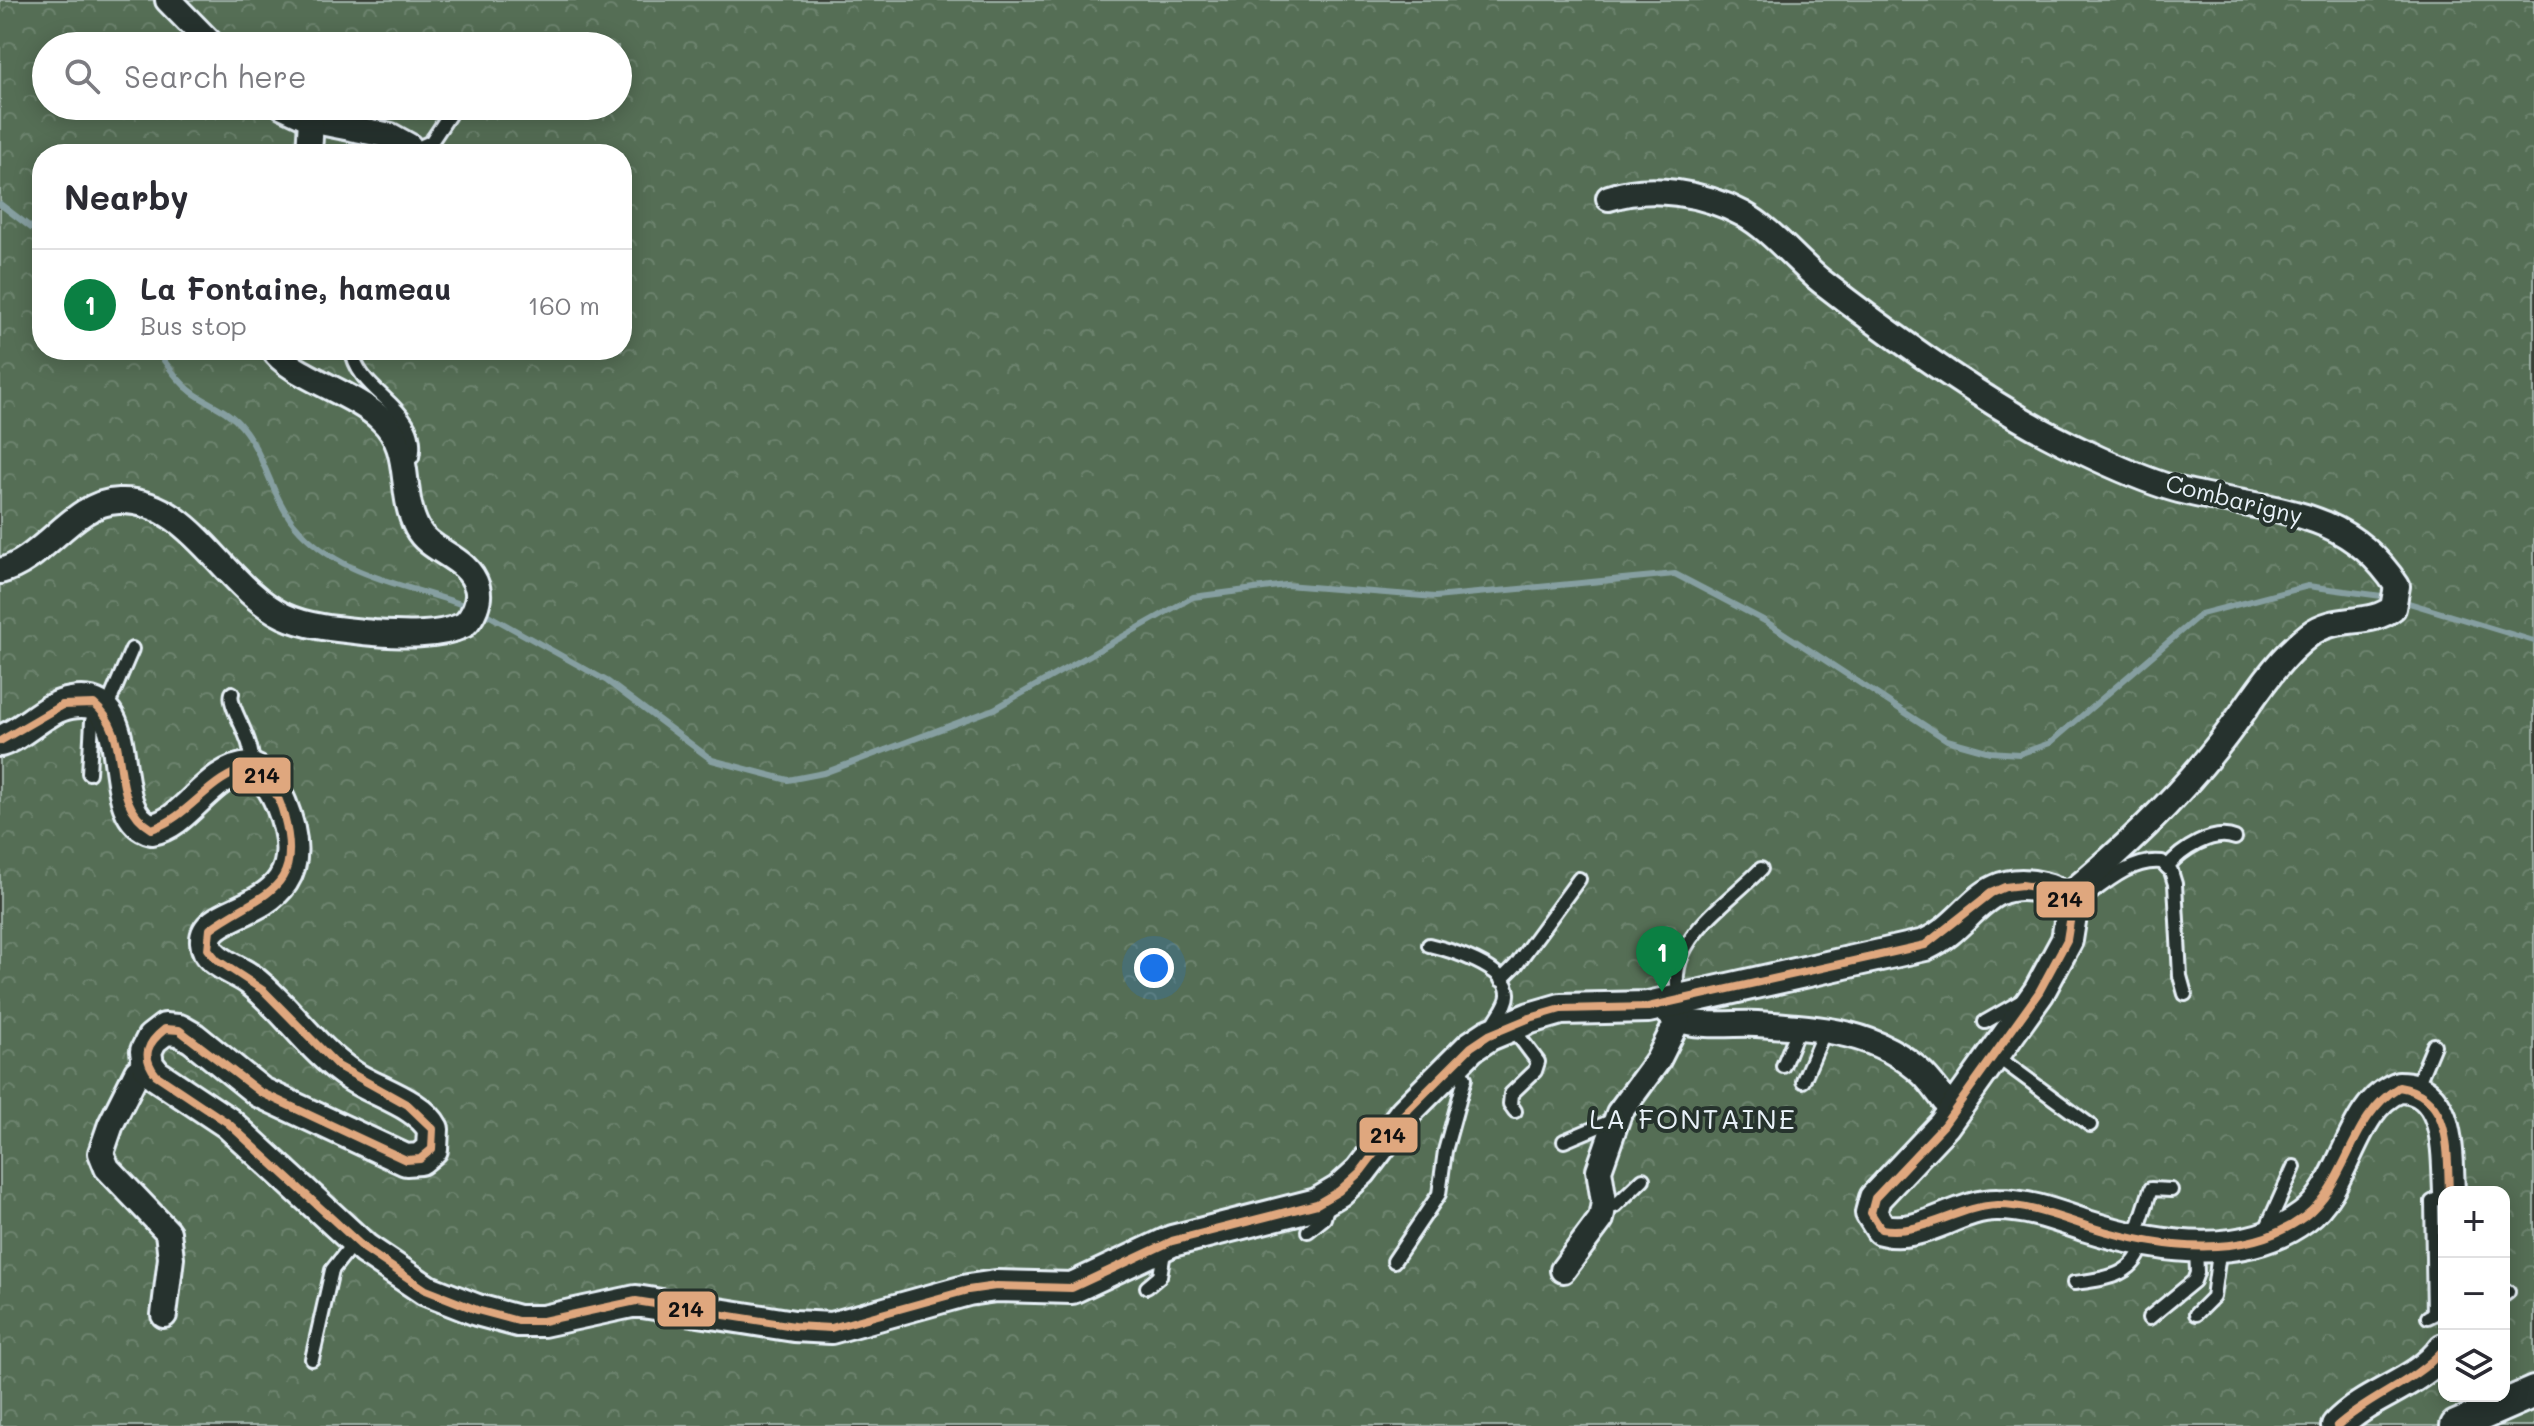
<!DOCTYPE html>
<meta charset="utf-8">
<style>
body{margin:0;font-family:Mali,sans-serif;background:#f7f7f7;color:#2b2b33}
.controls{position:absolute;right:24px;bottom:24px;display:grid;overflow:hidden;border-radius:16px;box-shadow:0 4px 20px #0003}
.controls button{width:72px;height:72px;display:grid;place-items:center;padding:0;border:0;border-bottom:2px solid #e1e1e2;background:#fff;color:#2b2b33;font:40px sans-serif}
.you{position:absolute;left:1154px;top:968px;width:28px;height:28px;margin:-20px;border:6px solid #fff;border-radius:50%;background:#1a73e8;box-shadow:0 0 0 12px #1a73e833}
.badge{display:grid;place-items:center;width:52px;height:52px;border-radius:50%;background:#0b8043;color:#fff;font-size:26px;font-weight:700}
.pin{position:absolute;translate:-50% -66px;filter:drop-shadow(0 2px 4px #0008)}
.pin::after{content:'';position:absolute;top:42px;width:28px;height:24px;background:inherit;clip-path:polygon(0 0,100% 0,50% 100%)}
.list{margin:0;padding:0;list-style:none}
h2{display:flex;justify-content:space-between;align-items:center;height:104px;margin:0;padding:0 32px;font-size:34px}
h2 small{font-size:26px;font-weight:400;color:#7c7c81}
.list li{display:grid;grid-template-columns:52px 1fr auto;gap:24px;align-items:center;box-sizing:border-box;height:112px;padding:0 32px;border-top:2px solid #e1e1e2}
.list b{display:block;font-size:30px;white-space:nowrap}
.list p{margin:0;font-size:26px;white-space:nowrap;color:#7c7c81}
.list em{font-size:26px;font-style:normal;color:#7c7c81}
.icon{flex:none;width:44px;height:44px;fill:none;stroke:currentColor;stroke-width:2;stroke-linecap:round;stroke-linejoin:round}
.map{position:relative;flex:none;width:2534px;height:1426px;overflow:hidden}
.search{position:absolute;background:#fff;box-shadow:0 4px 20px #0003;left:32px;top:32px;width:600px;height:88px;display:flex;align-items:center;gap:20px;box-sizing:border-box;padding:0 28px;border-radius:44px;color:#7c7c81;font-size:30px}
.panel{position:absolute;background:#fff;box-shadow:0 4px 20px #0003;left:32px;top:144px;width:600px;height:216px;border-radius:32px}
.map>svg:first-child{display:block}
.park{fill:url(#park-crowns);stroke:#9eb0a6;stroke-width:2;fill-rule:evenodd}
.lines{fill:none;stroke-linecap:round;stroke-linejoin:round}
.stream{stroke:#869fa1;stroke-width:6}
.service-casing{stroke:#e8f1f8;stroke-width:18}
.minor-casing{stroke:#e8f1f8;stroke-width:30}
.tertiary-casing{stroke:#e8f1f8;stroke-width:36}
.service{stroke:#26332d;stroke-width:12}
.minor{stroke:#26332d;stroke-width:24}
.tertiary{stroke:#26332d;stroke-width:30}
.bus-1-casing{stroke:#26332d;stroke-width:14}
.bus-1{stroke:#dfa77e;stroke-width:8}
.labels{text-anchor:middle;stroke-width:8;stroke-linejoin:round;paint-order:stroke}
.street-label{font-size:24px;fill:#e8f1f8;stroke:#26332d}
.quarter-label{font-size:28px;letter-spacing:2px;fill:#e8f1f8;stroke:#26332d}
.line-badge{stroke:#26332d;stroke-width:3}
.pale-badge-label{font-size:22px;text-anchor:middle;font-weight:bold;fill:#111}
</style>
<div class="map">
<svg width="2534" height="1426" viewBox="0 0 2534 1426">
<defs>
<pattern id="park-crowns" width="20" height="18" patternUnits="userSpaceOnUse" patternTransform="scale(2)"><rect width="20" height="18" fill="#546e55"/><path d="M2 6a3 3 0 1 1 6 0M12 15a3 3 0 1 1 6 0" fill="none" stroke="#6d836e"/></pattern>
</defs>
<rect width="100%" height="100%" fill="#394037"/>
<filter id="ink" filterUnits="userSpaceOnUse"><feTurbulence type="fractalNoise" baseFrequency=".0125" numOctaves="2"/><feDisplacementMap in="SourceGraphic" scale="16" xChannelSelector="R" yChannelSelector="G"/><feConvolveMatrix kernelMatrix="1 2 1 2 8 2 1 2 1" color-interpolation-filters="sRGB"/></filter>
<g filter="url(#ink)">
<!-- park -->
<path class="park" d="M0,0H2534V1426H0ZM46,46H618V106H46ZM42,154H622V350H42ZM2444,1192H2504V1396H2444Z"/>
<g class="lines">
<!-- stream -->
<g class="stream">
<polyline points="0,204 42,236"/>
<path d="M156,350C167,364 177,381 192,392C208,404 229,410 242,427C265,455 271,495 294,524C339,578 407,584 469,607"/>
<polyline points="2399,600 2534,641"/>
<polyline points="479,610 607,681 712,760 788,780 824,773 994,709 1193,597 1286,585 1435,597 1675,574 1765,621 1947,740 1990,752 2019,754 2050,743 2201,614 2308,586 2389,597"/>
</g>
<!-- service casing -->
<g class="service-casing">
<g id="service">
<polyline points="411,151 431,142 449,115"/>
<path d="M352,350C357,394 423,407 412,457L404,463"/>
<path d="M232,693C227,708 255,737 252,768"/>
<polyline points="105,712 132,649"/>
<polyline points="89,773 92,721 97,709"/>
<path d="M2167,867C2181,850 2213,829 2235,838"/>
<path d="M2072,907C2098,890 2128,858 2162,862L2171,871L2175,884L2180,976L2185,994"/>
<path d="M1429,945C1450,950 1507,967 1508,993C1509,1003 1499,1014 1495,1022L1497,1028"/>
<polyline points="1501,980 1516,965 1579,879"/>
<path d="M1680,998C1661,944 1728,903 1761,869"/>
<polyline points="1985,1022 2020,1002"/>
<polyline points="1511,1026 1538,1062 1535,1071 1511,1094 1510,1104 1515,1111"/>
<polyline points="1996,1056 2090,1125"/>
<polyline points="1783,1066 1799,1027"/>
<polyline points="1803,1081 1825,1030"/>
<polyline points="2416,1088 2434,1045"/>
<polyline points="1564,1141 1609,1122"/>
<polyline points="1603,1206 1615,1206 1643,1179"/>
<polyline points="1308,1231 1324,1218 1328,1204"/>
<polyline points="2264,1234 2294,1167"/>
<polyline points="2135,1238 2151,1189 2171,1190"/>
<polyline points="1394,1261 1439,1194 1445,1151 1465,1078 1456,1065"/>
<path d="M2074,1283C2104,1279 2136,1277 2143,1242"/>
<polyline points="1147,1287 1160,1276 1165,1246"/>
<polyline points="2504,1295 2508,1292"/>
<polyline points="2196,1314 2213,1297 2220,1246"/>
<polyline points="2428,1317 2434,1314 2432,1202 2444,1195"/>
<polyline points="2149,1318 2194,1281 2197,1273 2196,1247"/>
<polyline points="312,1359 332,1270 355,1241"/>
</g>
</g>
<!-- minor casing -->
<g class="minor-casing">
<g id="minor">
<polyline points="168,0 213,46"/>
<polyline points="283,106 315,121 391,136 409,146 410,154"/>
<polyline points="309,154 311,119"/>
<path d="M1609,198C1650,184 1704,193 1743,214C1772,230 1795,260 1821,281C1884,330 1950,377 2019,418C2058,441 2136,479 2179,490C2264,512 2343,503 2397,586L2393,608C2369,627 2335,614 2309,635C2272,663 2248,708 2220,743C2173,803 2123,850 2065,898"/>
<path d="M0,571C44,561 72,502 119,501C191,498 222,586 284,616C309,628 346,630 374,633C402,635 438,637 464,625C473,617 481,600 477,587C468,556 430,553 417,528C398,492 414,449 381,419C354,393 288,374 274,350"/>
<path d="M1662,1003C1672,1033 1731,1022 1757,1024C1818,1028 1876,1030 1923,1074C1935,1086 1943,1100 1954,1112"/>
<polyline points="148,1063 137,1072 111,1124 101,1153 107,1168 168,1232 171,1258 164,1315"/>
<polyline points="1563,1270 1601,1219 1604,1202 1599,1170 1619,1113 1658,1060 1678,1020"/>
</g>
</g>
<!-- tertiary casing -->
<g class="tertiary-casing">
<g id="tertiary">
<path d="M0,741C25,733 45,707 71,703C145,690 99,816 152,829C188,823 208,770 250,768C266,774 275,789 281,804C328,920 203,901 206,942C207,962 237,969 251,980C288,1009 312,1050 352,1076C376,1092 419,1103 433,1129L432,1149L420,1159L406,1160L260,1092L193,1038L179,1030L165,1029L152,1039L146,1051L148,1065L156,1075L228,1123L365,1249L426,1290L477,1310L518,1321H543L636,1301L794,1326L831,1328L968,1290L996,1286L1072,1288L1172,1241L1317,1204L1339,1191L1361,1171L1405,1113L1471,1047L1489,1035L1530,1018L1561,1009L1648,1007L1925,945C1972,924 1981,872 2043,888C2056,891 2066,897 2072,909L2067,940L2039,992L1944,1125L1875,1198L1871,1213L1881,1229C1921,1241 1958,1204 1998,1205C2030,1205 2057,1216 2087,1226C2154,1247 2243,1263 2304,1217C2347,1186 2350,1106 2399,1087C2451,1087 2447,1154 2449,1192"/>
<path d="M2337,1426C2367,1394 2419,1384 2444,1349"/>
<polyline points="2456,1426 2534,1392"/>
</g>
</g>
<!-- service -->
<use href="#service" class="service"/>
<!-- minor -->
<use href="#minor" class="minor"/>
<!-- tertiary -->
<use href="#tertiary" class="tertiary"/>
<!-- bus-1 casing -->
<g class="bus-1-casing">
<g id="bus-1">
<path d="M0,741L62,705L94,704C136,738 104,800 152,829C191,816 209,776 250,768C270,777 279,796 284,816C305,894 260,892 210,929L208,949L217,960L264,991L338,1066L408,1105L433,1129L432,1149L420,1159L406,1160L260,1092L179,1030L165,1029C147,1043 141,1056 156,1075L228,1123L365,1249L426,1290L477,1310L518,1321H543L636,1301L794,1326L831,1328L968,1290L996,1286L1072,1288L1172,1241L1317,1204L1339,1191L1361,1171L1405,1113L1471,1047L1489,1035L1530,1018L1561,1009L1648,1007L1925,945L1991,893L2005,887L2022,885L2048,889L2064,898L2072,909L2067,940L2039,992L1944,1125L1875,1198L1871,1213L1881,1229C1924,1236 1957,1206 1998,1205C2029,1205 2058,1217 2087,1226C2154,1247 2242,1263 2304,1217C2349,1183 2349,1117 2399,1087C2452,1096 2447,1149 2449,1192"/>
<path d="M2337,1426C2370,1396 2414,1383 2444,1349"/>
</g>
</g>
<!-- bus-1 -->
<use href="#bus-1" class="bus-1"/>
</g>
</g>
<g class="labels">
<!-- street labels -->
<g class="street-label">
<text transform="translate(2234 500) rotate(14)" y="8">Combarigny</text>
</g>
<!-- quarter labels -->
<g class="quarter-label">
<text x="1693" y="1129">LA FONTAINE</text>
</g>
</g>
<g class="line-badge">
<rect x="231" y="756" width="61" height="39" rx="8" fill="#dfa77e"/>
<rect x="2035" y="880" width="61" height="39" rx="8" fill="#dfa77e"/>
<rect x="1358" y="1116" width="61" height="38" rx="8" fill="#dfa77e"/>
<rect x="656" y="1290" width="61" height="38" rx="8" fill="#dfa77e"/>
</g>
<g class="pale-badge-label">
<text x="262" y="783">214</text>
<text x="2065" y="907">214</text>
<text x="1388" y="1143">214</text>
<text x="686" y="1317">214</text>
</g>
</svg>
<div class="controls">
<button>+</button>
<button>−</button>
<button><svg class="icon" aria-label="layers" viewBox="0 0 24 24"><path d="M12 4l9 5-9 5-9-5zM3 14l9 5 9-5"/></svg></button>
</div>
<div class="you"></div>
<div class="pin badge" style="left:1662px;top:992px">1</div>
<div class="search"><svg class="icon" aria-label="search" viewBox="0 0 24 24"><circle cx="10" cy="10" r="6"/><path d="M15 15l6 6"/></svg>Search here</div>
<section class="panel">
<h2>Nearby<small></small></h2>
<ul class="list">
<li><span class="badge">1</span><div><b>La Fontaine, hameau</b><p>Bus stop</p></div><em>160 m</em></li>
</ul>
</section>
</div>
